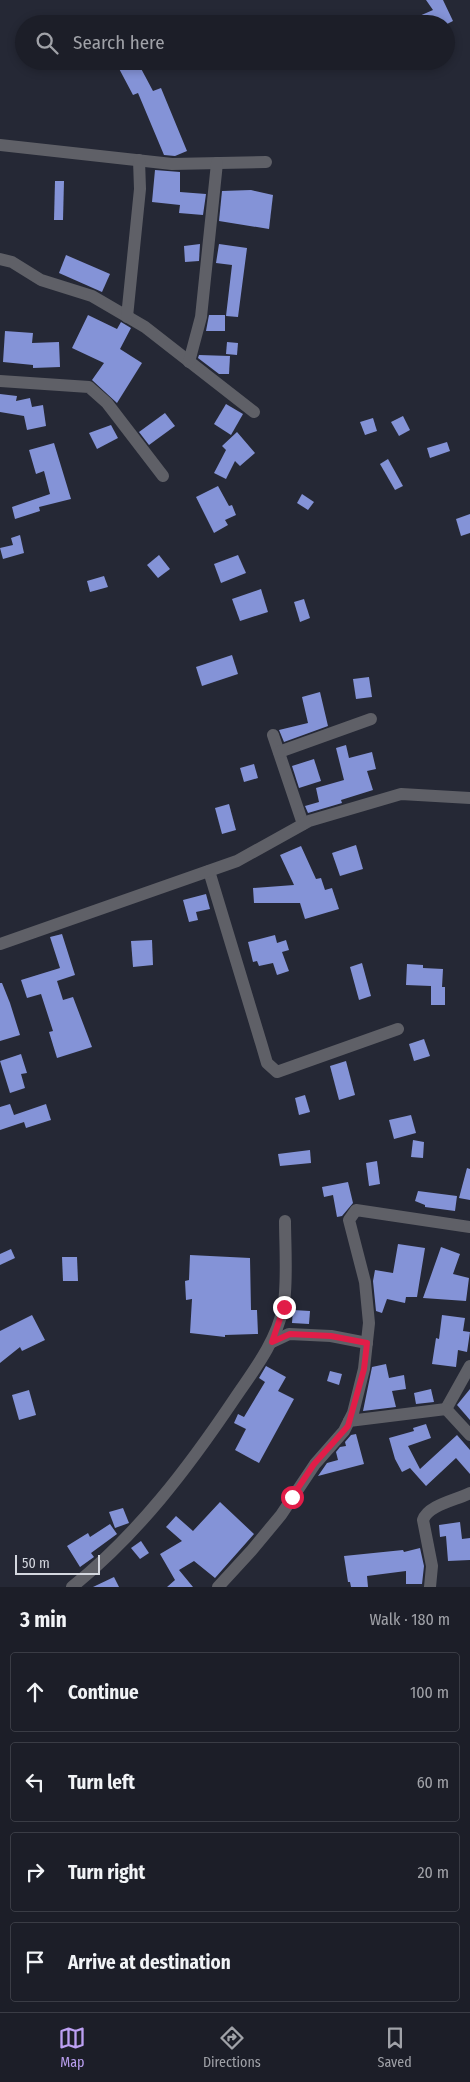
<!DOCTYPE html>
<meta charset="utf-8">
<style>
body{margin:0;font-family:"Fira Sans Condensed",sans-serif;background:#292b34;color:#f1f3f6}
.scale{position:absolute;left:15px;bottom:12px;width:85px;box-sizing:border-box;padding-left:5px;border:2px solid #d4d7df;border-top:0;font-size:14px;line-height:18px;white-space:nowrap;color:#d4d7df;-webkit-text-stroke:4px #252835;paint-order:stroke}
.stop{position:absolute;width:15px;height:15px;margin:-11px;border:4px solid #e11d48;border-radius:50%;background:#fff}
.stop.end{background:#e11d48;border-color:#fff;box-shadow:0 1px 5px #0008}
.list{margin:0;padding:0;list-style:none}
h2{display:flex;justify-content:space-between;align-items:center;height:65px;margin:0;padding:0 20px;font-size:21px}
h2 small{font-size:16px;font-weight:400;color:#a0a2a8}
.list li{display:grid;grid-template-columns:32px 1fr auto;gap:15px;align-items:center;box-sizing:border-box;height:80px;margin:0 10px 10px;padding:0 10px;border:1px solid #3a3c45;border-radius:5px}
.list b{display:block;font-size:19px;white-space:nowrap}
.list em{font-size:16px;font-style:normal;color:#a0a2a8}
.icon{flex:none;width:28px;height:28px;fill:none;stroke:currentColor;stroke-width:2;stroke-linecap:round;stroke-linejoin:round}
.map{position:relative;flex:none;width:470px;height:1587px;overflow:hidden}
.search{position:absolute;background:#1c1e28;box-shadow:0 2px 8px #0003;left:15px;right:15px;top:15px;height:55px;display:flex;align-items:center;gap:12px;box-sizing:border-box;padding:0 18px;border-radius:28px;color:#a0a2a8;font-size:19px}
.sheet{height:425px;background:#1c1e28}
nav{display:flex;justify-content:space-around;align-items:center;box-sizing:border-box;height:70px;border-top:1px solid #3a3c45;background:#1c1e28;font-size:14px;color:#a0a2a8}
nav a{display:grid;justify-items:center;gap:2px}
nav .on{color:#bca0f2}
.map>svg:first-child{display:block}
.building{fill:#8493d7}
.lines{fill:none;stroke-linecap:round;stroke-linejoin:round}
.minor{stroke:#5f6067;stroke-width:12}
.route{stroke:#e11d48;stroke-width:6}
</style>
<div class="map">
<svg width="470" height="1587" viewBox="0 0 470 1587">
<rect width="100%" height="100%" fill="#252835"/>
<!-- building -->
<g class="building">
<polygon points="426,0 443,0 453,21 447,24 401,24 433,10"/>
<polygon points="115,61 137,61 153,91 161,88 187,151 175,156 164,155 138,93 133,95"/>
<polygon points="155,170 180,172 180,192 206,194 203,215 179,213 180,205 152,202"/>
<polygon points="55,181 64,181 63,220 54,220"/>
<polygon points="251,190 273,195 269,229 219,221 222,191"/>
<polygon points="200,244 199,261 185,262 184,246"/>
<polygon points="219,244 247,248 238,317 226,316 232,265 216,263"/>
<polygon points="66,255 110,274 102,292 59,273"/>
<polygon points="88,315 117,329 121,322 131,328 120,349 142,363 117,403 92,380 104,363 72,348"/>
<polygon points="209,315 225,315 225,331 206,331"/>
<polygon points="5,331 33,333 32,343 59,342 60,367 33,368 33,365 3,362"/>
<polygon points="227,342 238,343 237,355 226,354"/>
<polygon points="199,355 230,356 229,374 219,374 198,358"/>
<polygon points="0,394 17,396 16,401 30,398 32,407 43,405 46,426 27,430 24,416 0,412"/>
<polygon points="226,404 243,414 231,435 214,424"/>
<polygon points="165,413 175,426 149,445 139,432"/>
<polygon points="403,416 410,430 399,436 391,422"/>
<polygon points="373,418 377,431 365,435 360,422"/>
<polygon points="111,425 118,438 97,449 89,433"/>
<polygon points="237,432 255,453 240,466 235,461 226,479 214,473 226,450 222,446"/>
<polygon points="447,442 450,451 430,458 427,448"/>
<polygon points="54,443 71,499 39,507 40,511 15,519 12,507 50,494 44,471 36,474 29,450"/>
<polygon points="388,459 403,486 395,490 380,464"/>
<polygon points="218,486 229,506 232,505 236,515 225,520 228,525 214,533 196,497"/>
<polygon points="302,494 314,502 308,510 297,503"/>
<polygon points="470,514 470,533 461,536 456,519"/>
<polygon points="20,535 24,553 3,559 0,548 13,545 11,538"/>
<polygon points="159,555 170,569 158,578 147,565"/>
<polygon points="238,555 246,573 221,583 214,564"/>
<polygon points="104,576 108,587 90,592 87,581"/>
<polygon points="261,589 268,612 240,621 232,599"/>
<polygon points="304,599 310,618 300,622 294,602"/>
<polygon points="232,655 238,674 202,686 196,667"/>
<polygon points="369,677 372,697 356,699 353,679"/>
<polygon points="320,692 328,726 284,742 279,730 308,723 302,697"/>
<polygon points="346,745 349,758 372,752 376,769 367,771 373,790 341,800 342,803 308,813 305,806 319,802 316,788 344,780 336,748"/>
<polygon points="314,759 321,781 299,788 292,766"/>
<polygon points="254,764 258,778 244,782 240,768"/>
<polygon points="229,804 236,830 222,834 215,808"/>
<polygon points="356,845 363,869 340,876 332,853"/>
<polygon points="301,846 316,879 321,878 325,890 332,888 339,909 305,919 300,903 254,903 253,888 294,885 280,855"/>
<polygon points="206,894 210,909 196,912 198,920 189,922 183,900"/>
<polygon points="62,934 75,975 57,981 63,1000 73,997 92,1047 57,1058 49,1032 53,1031 41,994 27,998 21,980 60,968 50,937"/>
<polygon points="275,935 277,943 286,940 289,950 282,952 289,971 277,975 273,963 259,966 257,961 253,962 248,942"/>
<polygon points="152,940 153,965 133,967 131,941"/>
<polygon points="362,963 371,996 359,1000 350,967"/>
<polygon points="407,964 423,965 423,968 443,969 442,987 445,987 445,1005 431,1005 431,986 406,985"/>
<polygon points="0,983 2,983 10,1003 20,1035 0,1041"/>
<polygon points="424,1039 430,1056 414,1061 409,1044"/>
<polygon points="21,1054 27,1073 21,1074 25,1088 10,1093 0,1061"/>
<polygon points="346,1061 355,1095 339,1100 330,1066"/>
<polygon points="305,1095 310,1112 299,1115 295,1098"/>
<polygon points="10,1104 14,1115 46,1104 51,1120 26,1128 24,1122 0,1130 0,1107"/>
<polygon points="411,1115 416,1133 394,1139 389,1120"/>
<polygon points="413,1140 424,1142 423,1158 411,1157"/>
<polygon points="310,1150 311,1163 280,1166 278,1154"/>
<polygon points="377,1161 380,1184 369,1186 366,1163"/>
<polygon points="467,1168 470,1169 470,1200 459,1198"/>
<polygon points="348,1182 353,1203 342,1216 337,1217 333,1195 324,1197 322,1187"/>
<polygon points="418,1191 457,1196 455,1211 425,1207 425,1205 415,1201"/>
<polygon points="398,1244 425,1248 417,1297 406,1297 405,1303 387,1299 382,1313 376,1311 373,1281 375,1270 393,1273"/>
<polygon points="441,1247 460,1254 453,1274 469,1278 466,1301 423,1298"/>
<polygon points="11,1249 15,1258 0,1265 0,1254"/>
<polygon points="190,1255 250,1258 251,1310 257,1310 258,1334 225,1335 225,1337 190,1333 192,1299 186,1300 185,1281 189,1280"/>
<polygon points="62,1257 77,1257 78,1281 63,1281"/>
<polygon points="293,1310 310,1311 309,1324 292,1323"/>
<polygon points="32,1315 45,1340 22,1351 20,1347 0,1363 0,1331"/>
<polygon points="442,1315 465,1318 463,1331 470,1332 467,1352 458,1350 456,1367 432,1364 436,1338 439,1339"/>
<polygon points="386,1364 389,1378 404,1375 406,1389 392,1391 396,1407 363,1411 372,1367"/>
<polygon points="266,1366 286,1377 278,1391 294,1399 259,1463 235,1450 246,1429 234,1423 238,1414 244,1417 265,1382 259,1378"/>
<polygon points="330,1371 342,1374 339,1385 327,1381"/>
<polygon points="431,1389 434,1402 416,1404 414,1393"/>
<polygon points="470,1389 470,1420 457,1405"/>
<polygon points="29,1390 36,1415 19,1420 12,1395"/>
<polygon points="426,1424 431,1438 408,1446 420,1469 457,1435 470,1450 470,1474 456,1458 426,1486 410,1468 402,1472 395,1459 389,1438 414,1431 413,1428"/>
<polygon points="356,1434 364,1464 318,1476 327,1463 338,1460 336,1452 340,1447 346,1446 345,1442 351,1435"/>
<polygon points="220,1502 254,1534 215,1578 194,1561 179,1570 193,1587 167,1587 175,1580 160,1554 182,1541 166,1527 176,1516 193,1531"/>
<polygon points="123,1508 129,1523 115,1528 109,1512"/>
<polygon points="460,1522 462,1539 470,1538 470,1560 448,1561 446,1536 440,1537 439,1525"/>
<polygon points="110,1524 117,1534 91,1553 94,1557 80,1567 67,1546 88,1533 90,1537"/>
<polygon points="141,1541 149,1553 140,1559 131,1548"/>
<polygon points="420,1548 424,1566 422,1584 406,1584 406,1571 367,1576 368,1587 351,1587 350,1582 348,1582 344,1556 403,1550 404,1552"/>
<polygon points="114,1577 119,1587 93,1587"/>
</g>
<g class="lines">
<!-- minor -->
<g class="minor">
<polyline points="0,145 172,164 266,162"/>
<polyline points="0,259 12,262 41,280 92,296 145,327 254,412"/>
<polyline points="127,317 140,189 139,160"/>
<polyline points="189,362 201,317 217,163"/>
<polyline points="0,381 89,387 107,403 163,476"/>
<polyline points="273,735 303,824"/>
<polyline points="279,752 371,719"/>
<polyline points="209,871 262,1046 267,1063 277,1072 398,1029"/>
<polyline points="0,944 237,861 309,821 401,794 470,798"/>
<polyline points="272,1342 289,1334 331,1336 367,1343"/>
<polyline points="446,1409 470,1366"/>
<polyline points="349,1421 446,1409 470,1435"/>
<path d="M72,1587C138,1534 188,1468 235,1398C254,1370 276,1342 283,1308C288,1286 285,1245 285,1221"/>
<polyline points="218,1587 252,1550 281,1515 315,1464 344,1431 353,1413 364,1369 369,1323 365,1282 349,1220 356,1210 470,1227"/>
<path d="M430,1587L432,1566L423,1520C428,1505 457,1500 470,1493"/>
</g>
</g>
<g class="lines">
<!-- route -->
<polyline class="route" points="284,1307 272,1342 290,1334 331,1336 367,1343 364,1369 348,1426 314,1464 292,1497"/>
</g>
</svg>
<div class="scale">50 m</div>
<div class="stop" style="left:292px;top:1497px"></div>
<div class="stop end" style="left:284px;top:1307px"></div>
<div class="search"><svg class="icon" aria-label="search" viewBox="0 0 24 24"><circle cx="10" cy="10" r="6"/><path d="M15 15l6 6"/></svg>Search here</div>
</div>
<section class="sheet">
<h2>3 min<small>Walk · 180 m</small></h2>
<ul class="list">
<li><svg class="icon" aria-label="ahead" viewBox="0 0 24 24"><path d="M12 20V5M6 11l6-6 6 6"/></svg><div><b>Continue</b></div><em>100 m</em></li>
<li><svg class="icon" aria-label="left" viewBox="0 0 24 24"><path d="M17 20v-9H6M10 6l-5 5 5 5"/></svg><div><b>Turn left</b></div><em>60 m</em></li>
<li><svg class="icon" aria-label="right" viewBox="0 0 24 24"><path d="M7 20v-9h11M14 6l5 5-5 5"/></svg><div><b>Turn right</b></div><em>20 m</em></li>
<li><svg class="icon" aria-label="arrive" viewBox="0 0 24 24"><path d="M6 21V4h12l-3 4 3 4H6"/></svg><div><b>Arrive at destination</b></div></li>
</ul>
</section>
<nav>
<a class="on"><svg class="icon" aria-label="map" viewBox="0 0 24 24"><path d="M3 6l6-2 6 2 6-2v14l-6 2-6-2-6 2zM9 4v14M15 6v14"/></svg>Map</a>
<a><svg class="icon" aria-label="directions" viewBox="0 0 24 24"><path d="M12 3l9 9-9 9-9-9zM9 14v-3h6M13 9l2 2-2 2"/></svg>Directions</a>
<a><svg class="icon" aria-label="saved" viewBox="0 0 24 24"><path d="M7 4h10v16l-5-4-5 4z"/></svg>Saved</a>
</nav>
